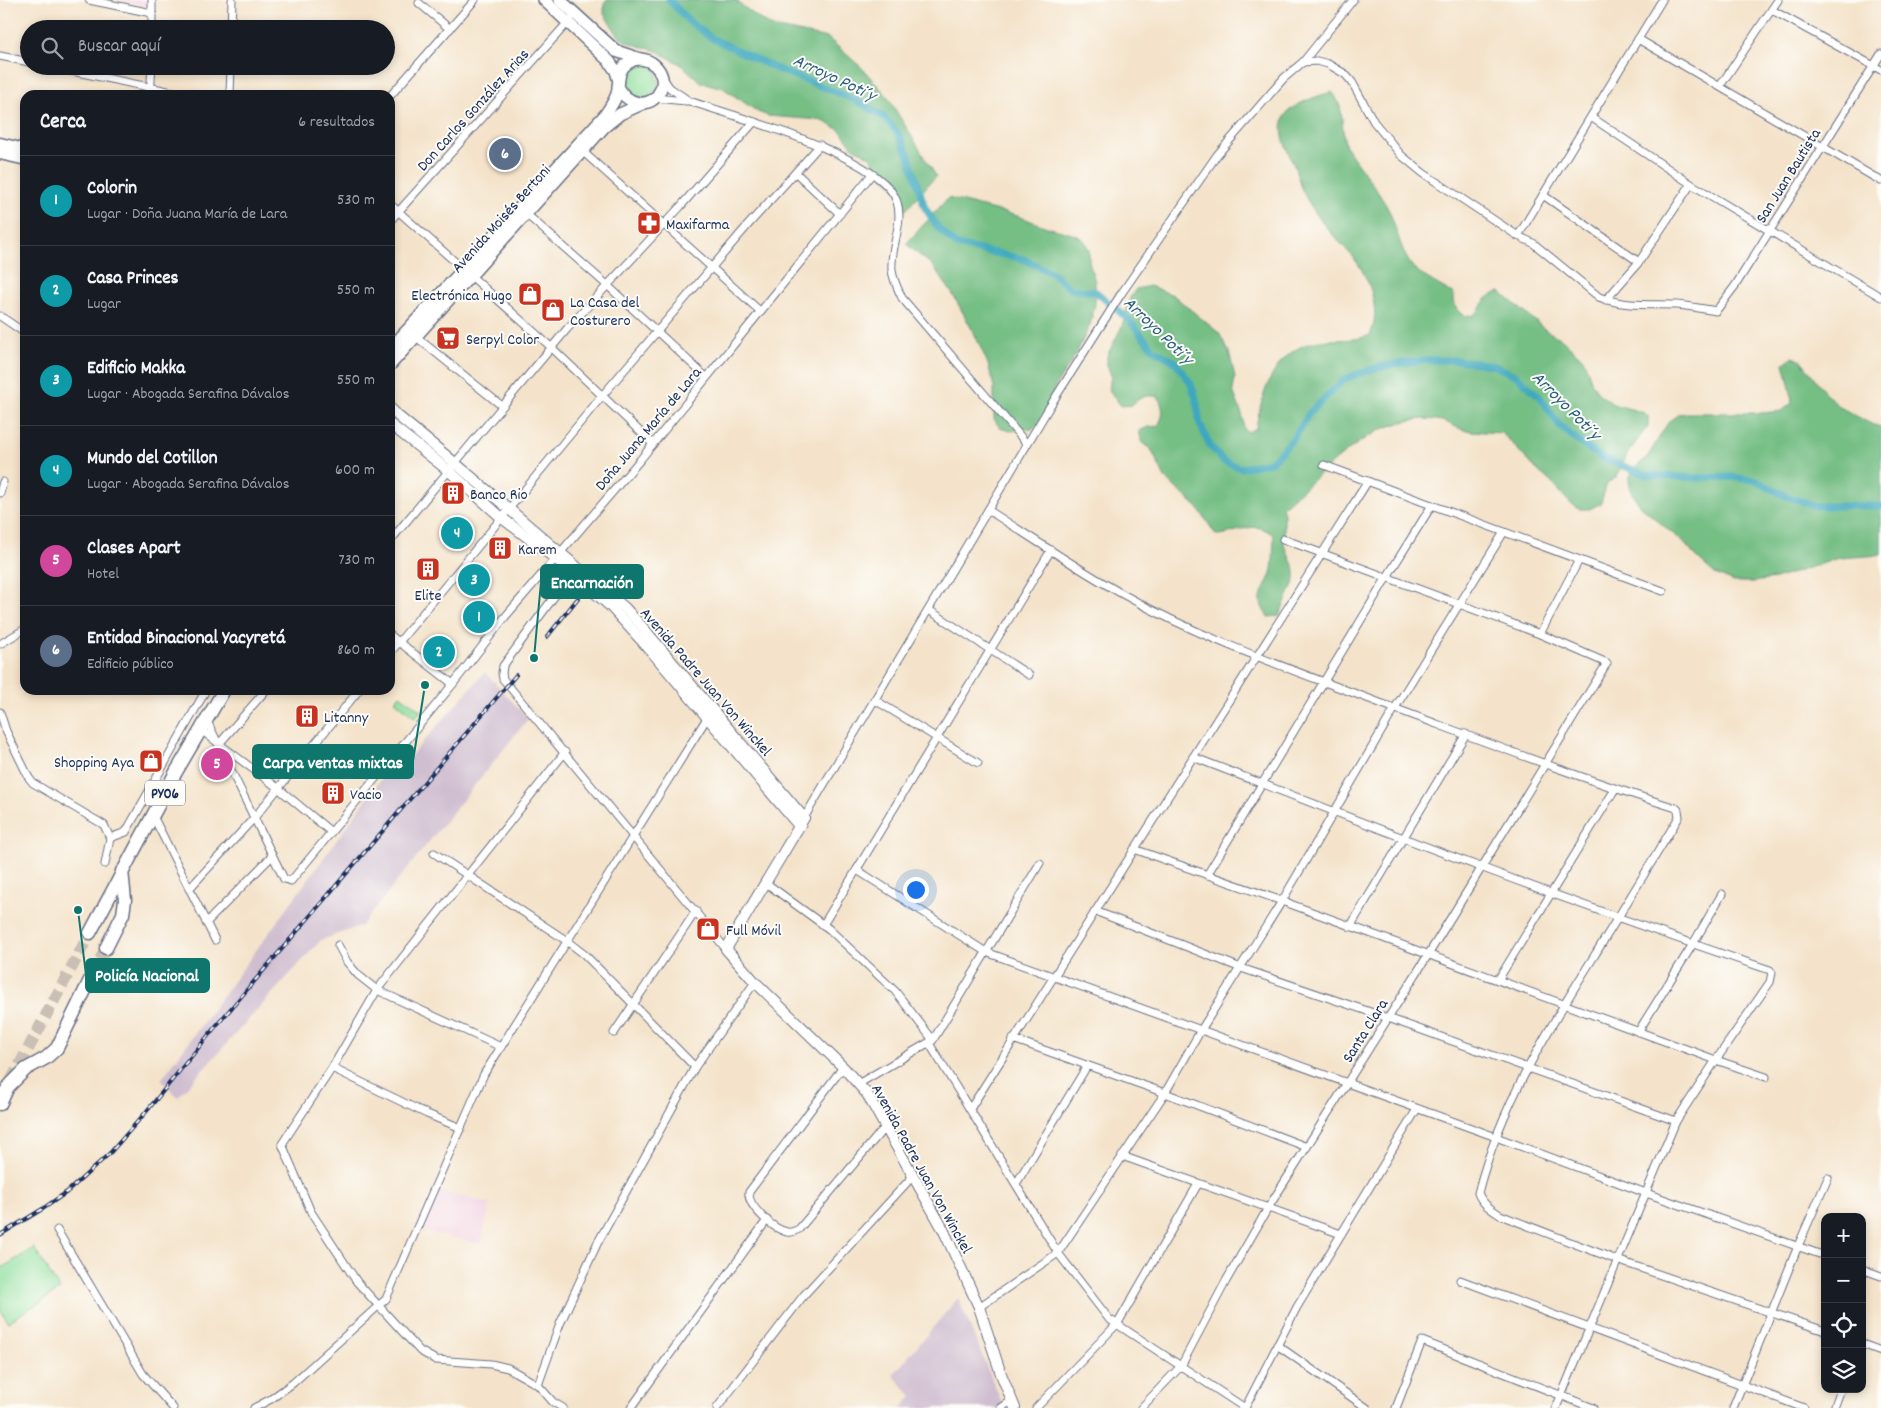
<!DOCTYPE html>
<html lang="es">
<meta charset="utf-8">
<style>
body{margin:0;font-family:Dekko,sans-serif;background:#242831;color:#f1f3f6}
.controls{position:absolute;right:15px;bottom:15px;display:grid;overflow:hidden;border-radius:10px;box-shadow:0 2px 8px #0003}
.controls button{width:45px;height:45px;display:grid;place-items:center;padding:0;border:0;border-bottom:1px solid #363941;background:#171b24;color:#f1f3f6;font:25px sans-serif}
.you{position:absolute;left:915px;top:889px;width:18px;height:18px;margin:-12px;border:4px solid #fff;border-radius:50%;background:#1a73e8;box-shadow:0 0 0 8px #1a73e833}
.badge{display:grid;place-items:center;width:32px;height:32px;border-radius:50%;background:#c8321e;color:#fff;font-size:16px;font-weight:700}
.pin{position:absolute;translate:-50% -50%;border:2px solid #fff;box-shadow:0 1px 5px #0006}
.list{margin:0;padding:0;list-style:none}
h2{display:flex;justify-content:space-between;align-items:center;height:65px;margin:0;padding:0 20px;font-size:21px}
h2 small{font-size:16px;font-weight:400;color:#9ea1a6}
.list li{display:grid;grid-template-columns:32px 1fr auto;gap:15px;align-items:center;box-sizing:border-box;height:90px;padding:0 20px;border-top:1px solid #363941}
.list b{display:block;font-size:19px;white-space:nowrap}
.list p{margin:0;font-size:16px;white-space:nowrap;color:#9ea1a6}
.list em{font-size:16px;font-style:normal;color:#9ea1a6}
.icon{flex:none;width:28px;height:28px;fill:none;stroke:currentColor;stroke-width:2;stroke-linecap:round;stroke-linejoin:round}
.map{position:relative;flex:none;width:1881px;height:1408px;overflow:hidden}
.search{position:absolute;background:#171b24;box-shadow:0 2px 8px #0003;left:20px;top:20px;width:375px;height:55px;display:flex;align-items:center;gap:12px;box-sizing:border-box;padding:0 18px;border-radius:28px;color:#9ea1a6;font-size:19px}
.panel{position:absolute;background:#171b24;box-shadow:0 2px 8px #0003;left:20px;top:90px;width:375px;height:605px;border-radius:15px}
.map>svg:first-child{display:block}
.built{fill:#f2cfe2}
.industrial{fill:#cfbdd0}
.green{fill:#90df9d;stroke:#56877e}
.forest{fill:#74be84;stroke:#487671}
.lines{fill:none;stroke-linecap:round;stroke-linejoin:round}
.canal{stroke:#3ea8be;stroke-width:7}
.highway-tunnel{stroke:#c9bfb4;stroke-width:12;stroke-dasharray:12 6;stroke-linecap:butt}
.street-casing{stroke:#676e84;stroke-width:9}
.secondary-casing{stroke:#676e84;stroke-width:12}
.primary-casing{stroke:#676e84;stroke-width:14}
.highway-casing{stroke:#676e84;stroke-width:15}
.street{stroke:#fff;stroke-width:7}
.secondary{stroke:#fff;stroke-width:10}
.primary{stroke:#fff;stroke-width:11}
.highway{stroke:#fff;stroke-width:12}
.rail-casing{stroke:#1b2f5e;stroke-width:4}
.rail{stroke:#fdfcf7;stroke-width:2;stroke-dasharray:5.5;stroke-linecap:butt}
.labels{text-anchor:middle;stroke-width:4;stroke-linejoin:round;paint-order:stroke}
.shield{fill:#fdfcf7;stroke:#5f6c8c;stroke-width:1}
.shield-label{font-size:15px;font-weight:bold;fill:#1b2f5e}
.street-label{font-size:16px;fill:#1b2f5e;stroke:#fdfcf7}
.poi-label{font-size:16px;fill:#1b2f5e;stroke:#fdfcf7;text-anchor:start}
.water-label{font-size:18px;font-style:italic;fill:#295f84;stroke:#fdfcf7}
.leader{fill:none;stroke:#0f766e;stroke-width:2}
.callout-dot{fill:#0f766e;stroke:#fdfcf7;stroke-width:2}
.callout{fill:#0f766e;stroke:#0f766e;stroke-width:2}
.callout-label{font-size:18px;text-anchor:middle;font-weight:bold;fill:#fff}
</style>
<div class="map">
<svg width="1881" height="1408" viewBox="0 0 1881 1408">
<rect width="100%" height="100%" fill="#fdfcf7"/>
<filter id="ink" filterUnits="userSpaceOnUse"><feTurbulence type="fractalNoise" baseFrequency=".02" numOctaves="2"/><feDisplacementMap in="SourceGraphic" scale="10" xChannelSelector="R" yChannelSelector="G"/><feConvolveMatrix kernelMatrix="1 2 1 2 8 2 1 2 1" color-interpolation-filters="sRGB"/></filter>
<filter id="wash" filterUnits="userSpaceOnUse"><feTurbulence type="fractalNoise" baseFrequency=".0096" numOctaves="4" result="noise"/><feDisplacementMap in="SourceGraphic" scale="20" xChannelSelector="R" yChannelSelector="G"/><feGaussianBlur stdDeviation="1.12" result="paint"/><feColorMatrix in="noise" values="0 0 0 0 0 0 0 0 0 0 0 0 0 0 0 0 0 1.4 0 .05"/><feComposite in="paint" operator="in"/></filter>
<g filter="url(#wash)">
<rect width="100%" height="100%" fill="#f4e3ca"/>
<!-- built -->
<g class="built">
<polygon points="114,0 146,0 146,6"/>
<polygon points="435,1190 490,1204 481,1244 416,1230"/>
</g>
<!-- industrial -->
<g class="industrial">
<polygon points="485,672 528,719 361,926 321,940 178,1097 161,1080 391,766 406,761"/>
<polygon points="958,1298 1004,1408 902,1408 912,1396 893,1375"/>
</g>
<!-- green -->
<g class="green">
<path d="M639,62L656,69L659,87L645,100L626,94C620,73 621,73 639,62Z"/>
<polygon points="400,695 421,711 415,718 395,701"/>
<polygon points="34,1248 60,1290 8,1322 0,1309 0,1269"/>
</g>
<!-- forest -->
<g class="forest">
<polygon points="606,0 735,0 761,20 773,27 828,38 862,68 887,96 936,176 905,211 900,194 891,183 883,177 870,157 853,147 840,130 821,120 768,116 758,112 723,88 701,82 680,64 657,51 626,42 618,35 604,14 604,4"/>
<path d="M1332,92C1346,108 1340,128 1346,147C1359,166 1374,185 1386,205C1396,222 1401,257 1415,269C1426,279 1441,286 1454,294C1454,305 1455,311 1465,316L1469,315L1472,316C1487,306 1478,299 1500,292L1547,331L1562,339L1584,360L1592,383L1598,393L1613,404L1645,413L1648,416V426L1628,453L1617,477L1607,483L1601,503L1590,509H1578L1569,502L1553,484L1536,469L1502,433C1489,432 1476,432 1464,430C1456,428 1450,423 1442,421C1377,408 1327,471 1282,507L1284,513V544L1295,570V580L1279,616L1268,617C1252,595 1267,591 1272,569C1274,559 1273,547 1274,536C1254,517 1238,535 1216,535L1198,508L1165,478L1151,449L1142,442L1139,431L1148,427L1158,426C1164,415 1164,408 1158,397C1146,394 1140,397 1132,405L1121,406L1109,390L1111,375L1107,365V356L1122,326L1130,298L1136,289L1150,286L1173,295L1219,333L1229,352L1235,377L1233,391L1242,414L1244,429L1248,432L1256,428C1262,390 1276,347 1320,341C1337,338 1354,342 1370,335C1382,311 1369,277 1353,257C1343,245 1331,234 1322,222C1315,212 1307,201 1302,190C1299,184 1298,177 1296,171C1291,155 1274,131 1287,113C1295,103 1320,95 1332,92Z"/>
<polygon points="948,198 1018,216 1047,227 1076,235 1084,240 1089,250 1089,261 1095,282 1095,304 1090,325 1075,356 1056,385 1039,423 1032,429 1010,431 1000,428 994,419 994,387 988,364 974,333 952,293 933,266 906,244"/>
<polygon points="1792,357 1801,360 1824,391 1838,406 1871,424 1881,427 1881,555 1839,558 1775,579 1753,582 1734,582 1715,574 1697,558 1684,543 1640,506 1630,489 1629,479 1633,470 1648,456 1669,421 1679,414 1688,413 1762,413 1782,411 1792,403 1791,392 1784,363"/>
</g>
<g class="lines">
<!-- canal -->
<polyline class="canal" points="669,0 689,21 713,39 777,69 836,92 863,104 884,117 898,133 909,156 925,208 939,229 956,245 1023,259 1054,274 1070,289 1096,292 1128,319 1154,350 1174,361 1190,382 1196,398 1200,424 1210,446 1223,461 1241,468 1271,462 1294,438 1310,412 1345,379 1369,370 1395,364 1426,360 1456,360 1492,365 1517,376 1540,397 1559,425 1580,443 1601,457 1646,475 1695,478 1730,477 1754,480 1786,496 1816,506 1881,506"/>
</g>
</g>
<g filter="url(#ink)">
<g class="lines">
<!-- highway-tunnel -->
<g class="highway-tunnel">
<polyline points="92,976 106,948"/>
<polyline points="11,1081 90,933"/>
</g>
<!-- street casing -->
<g class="street-casing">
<g id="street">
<polyline points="89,0 152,13"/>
<polyline points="419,3 450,29"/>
<polyline points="1772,10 1881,70"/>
<polyline points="152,29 152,0"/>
<polyline points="231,29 232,0"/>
<polyline points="1638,39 1881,181"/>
<polyline points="0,56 29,62"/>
<polyline points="1303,62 1353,0"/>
<polyline points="48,66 187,95"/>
<path d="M662,77L670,88L689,101C733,116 884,156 897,202C904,224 890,247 892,270C893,280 898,289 902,298L1027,444"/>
<polyline points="1720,86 1778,0"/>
<polyline points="150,95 152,66"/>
<polyline points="230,95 231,66"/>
<polyline points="390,96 475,0"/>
<polyline points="655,98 686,101"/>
<polyline points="1591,117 1691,184 1881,297"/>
<polyline points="580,149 761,312"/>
<polyline points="796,173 840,214"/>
<polyline points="1543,195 1639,262"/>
<polyline points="390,204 551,347 653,444"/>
<polyline points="525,213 607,285 706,377"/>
<polyline points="390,221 570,20"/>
<polyline points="1518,236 1662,0"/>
<polyline points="1606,300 1639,262 1691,184"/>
<polyline points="0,316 25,333"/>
<polyline points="415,336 502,406"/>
<polyline points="1324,465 1663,591"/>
<polyline points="0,493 3,482"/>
<path d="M988,510C1034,539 1079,570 1126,596C1206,641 1294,670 1380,703C1478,739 1576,777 1676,808L1678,810L1679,817C1651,863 1624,908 1596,953C1549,1028 1500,1106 1478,1193C1482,1204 1491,1209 1500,1215L1617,1260L1825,1331"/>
<polyline points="390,541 567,329 680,207 754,122"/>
<polyline points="566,568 562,586 503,666 502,673 503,679 726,949"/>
<polyline points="929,610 1029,675"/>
<polyline points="1540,634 1579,560"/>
<polyline points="390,635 453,684"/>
<polyline points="0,644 25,629"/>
<polyline points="390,653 602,396 748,225 820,145"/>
<polyline points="875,700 978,763"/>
<polyline points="0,712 6,731 29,778 33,783 104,825 110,838 105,864"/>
<polyline points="207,721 284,879 291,881 453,684 505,617 640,460 872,174"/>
<polyline points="201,730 278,788 331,832"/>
<polyline points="219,744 266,690"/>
<path d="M1193,757C1384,831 1575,905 1770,970L1772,973L1770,982L1716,1060L1676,1121L1556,1408"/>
<polyline points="153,816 215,940"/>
<path d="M804,818L1050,406L1121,294L1217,155L1284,78L1303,62L1317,61L1328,64L1345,74L1352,82L1374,122L1401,155L1423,173L1518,236L1533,243L1599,297C1624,307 1650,304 1677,305C1690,306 1703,309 1716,311L1735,286L1881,54"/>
<polyline points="110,838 126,832 206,690"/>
<polyline points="1134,849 1282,901 1716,1060 1766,1077"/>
<polyline points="434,853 567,941 585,955 695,1067"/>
<polyline points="857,870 986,952 1496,1137 1646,1193 1825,1256"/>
<polyline points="1207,875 1387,577 1432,505"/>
<polyline points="766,883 829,929 895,991 933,1040 929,1043 1058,1253 1109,1319 1245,1408"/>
<polyline points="189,889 254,818 359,690"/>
<polyline points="1095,911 1241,968 1388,1018 1676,1121"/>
<polyline points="206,923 272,856"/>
<polyline points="823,925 1051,550"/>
<polyline points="1350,927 1466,734"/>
<polyline points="338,945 347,962 358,975 377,990 501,1047"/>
<polyline points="1498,980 1615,789"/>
<polyline points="1638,1032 1693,944 1722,894"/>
<polyline points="614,1033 696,911"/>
<polyline points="1013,1039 1165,1093 1307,1147"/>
<path d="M843,1067L749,1192C747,1206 773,1229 787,1232C791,1233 795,1231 799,1229L885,1127"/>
<polyline points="332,1068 427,1114 461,1128"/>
<polyline points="858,1084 933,1040 1040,863"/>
<polyline points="970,1109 1368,481"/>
<polyline points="1122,1156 1341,1234"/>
<polyline points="1016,1184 1087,1066"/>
<polyline points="57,1230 143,1374 173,1408"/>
<polyline points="1862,1269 1881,1276"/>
<polyline points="1460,1280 1804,1408"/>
<polyline points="979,1307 1058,1253 1165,1093 1201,1030 1282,901 1395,708 1504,532"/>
<polyline points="1862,1344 1881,1351"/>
<polyline points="1277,1345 1367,1408"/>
<polyline points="538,1385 560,1324 597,1244 695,1067 755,982"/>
<polyline points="254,1408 271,1399 293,1383 386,1299 484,1074 707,718"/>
<polyline points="563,1408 553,1402 538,1385 508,1368 491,1364 436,1360 420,1351 357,1282 311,1212 282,1144 332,1068 377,990 565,752"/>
<polyline points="631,1408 767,1220"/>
<polyline points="717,1408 804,1295 913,1176"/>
<polyline points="1001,1408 1011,1401"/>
<polyline points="1036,1408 1118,1323 1198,1184"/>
<polyline points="1141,1408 1181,1366 1226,1281 1268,1208 1428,955 1607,663 1540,634 1283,539"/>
<polyline points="1245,1408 1297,1307 1417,1109"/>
<polyline points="1396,1408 1422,1341 1593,1408"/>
<polyline points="1733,1408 1798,1246 1828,1178"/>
<polyline points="1834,1408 1841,1389"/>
</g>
</g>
<!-- secondary casing -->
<g class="secondary-casing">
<g id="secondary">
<polyline points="390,408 399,417 455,463 625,608 644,629 804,818 726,949 755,982 843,1067 867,1094 943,1229 979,1307 1001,1374 1015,1408"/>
<polyline points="390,424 449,471 502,518 556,559 610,606 652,652 799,826"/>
</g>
</g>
<!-- primary casing -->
<g class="primary-casing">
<g id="primary">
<polyline points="544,0 609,61 616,71 618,78"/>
<polyline points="560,0 616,51 640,59"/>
<path d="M390,349L605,115C610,108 614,102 617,94C620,83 616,71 628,63C646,50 670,72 660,91C650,111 625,104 618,86"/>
<polyline points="390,365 604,127 620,114 642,104"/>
</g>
</g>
<!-- highway casing -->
<g class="highway-casing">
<g id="highway">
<polyline points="0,144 25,150"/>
<polyline points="0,153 22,158"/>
<polyline points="90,933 176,772 224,690"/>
<polyline points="106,948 123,914 125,900 122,871"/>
<polyline points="0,1104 8,1087 26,1069 46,1058 57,1048 92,976"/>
</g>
</g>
<!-- street -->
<use href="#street" class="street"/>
<!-- secondary -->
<use href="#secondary" class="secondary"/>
<!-- primary -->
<use href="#primary" class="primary"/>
<!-- highway -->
<use href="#highway" class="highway"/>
<!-- rail casing -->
<g class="rail-casing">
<g id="rail">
<polyline points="547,637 578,598"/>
<polyline points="0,1235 44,1208 67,1192 110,1153 146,1112 216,1026 516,675"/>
</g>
</g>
<!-- rail -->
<use href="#rail" class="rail"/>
</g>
</g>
<!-- icons -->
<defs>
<g id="pharmacy-square" transform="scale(1.25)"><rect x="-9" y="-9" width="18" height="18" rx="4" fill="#c8321e" stroke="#fdfcf7"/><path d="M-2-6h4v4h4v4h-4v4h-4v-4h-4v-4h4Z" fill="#fff"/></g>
<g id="shop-square" transform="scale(1.25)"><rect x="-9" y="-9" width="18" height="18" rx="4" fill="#c8321e" stroke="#fdfcf7"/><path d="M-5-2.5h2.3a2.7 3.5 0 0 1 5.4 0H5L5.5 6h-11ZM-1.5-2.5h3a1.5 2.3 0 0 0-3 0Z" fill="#fff"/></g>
<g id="supermarket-square" transform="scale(1.25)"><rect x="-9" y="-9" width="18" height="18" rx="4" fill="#c8321e" stroke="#fdfcf7"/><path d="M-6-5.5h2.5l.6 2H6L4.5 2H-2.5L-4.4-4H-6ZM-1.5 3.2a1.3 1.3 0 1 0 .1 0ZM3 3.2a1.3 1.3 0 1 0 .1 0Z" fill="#fff"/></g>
<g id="building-square" transform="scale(1.25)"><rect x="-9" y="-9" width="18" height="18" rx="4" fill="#c8321e" stroke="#fdfcf7"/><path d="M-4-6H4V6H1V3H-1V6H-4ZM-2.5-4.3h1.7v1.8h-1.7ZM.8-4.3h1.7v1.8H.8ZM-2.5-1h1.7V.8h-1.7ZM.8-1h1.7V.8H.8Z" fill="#fff"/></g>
</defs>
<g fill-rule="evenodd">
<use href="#pharmacy-square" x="649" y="223"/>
<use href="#shop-square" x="530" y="294"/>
<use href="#shop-square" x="553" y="310"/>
<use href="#supermarket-square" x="448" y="338"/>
<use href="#building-square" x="453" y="493"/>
<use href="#building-square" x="500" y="548"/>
<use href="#building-square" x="428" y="569"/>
<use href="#building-square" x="307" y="716"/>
<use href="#shop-square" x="151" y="761"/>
<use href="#building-square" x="333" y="793"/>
<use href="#shop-square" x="708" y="929"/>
</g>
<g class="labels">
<!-- shield labels -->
<rect class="shield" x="145" y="780.5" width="40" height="25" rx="4"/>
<g class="shield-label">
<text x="165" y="798">PY06</text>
</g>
<!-- street labels -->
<g class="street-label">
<text transform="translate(472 109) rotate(-48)" y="6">Don Carlos González Arias</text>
<text transform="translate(1787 175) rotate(-58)" y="6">San Juan Bautista</text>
<text transform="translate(500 218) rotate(-48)" y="6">Avenida Moisés Bertoni</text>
<text transform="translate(647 428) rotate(-50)" y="6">Doña Juana María de Lara</text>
<text transform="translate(707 681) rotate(49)" y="6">Avenida Padre Juan Von Winckel</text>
<text transform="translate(1364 1030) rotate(-58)" y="6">Santa Clara</text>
<text transform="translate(923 1168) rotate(61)" y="6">Avenida Padre Juan Von Winckel</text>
</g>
<!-- poi labels -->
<g class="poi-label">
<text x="666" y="229">Maxifarma</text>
<text x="512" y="300" text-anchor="end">Electrónica Hugo</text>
<text x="570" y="307">La Casa del<tspan x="570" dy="18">Costurero</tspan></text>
<text x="466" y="344">Serpyl Color</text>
<text x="470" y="499">Banco Rio</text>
<text x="518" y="554">Karem</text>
<text x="428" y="600" text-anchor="middle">Elite</text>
<text x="324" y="722">Litanny</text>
<text x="134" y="767" text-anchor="end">Shopping Aya</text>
<text x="350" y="799">Vacio</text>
<text x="726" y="935">Full Móvil</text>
</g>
<!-- water labels -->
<g class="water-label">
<text transform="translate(835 77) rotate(25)" y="6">Arroyo Poti´y</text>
<text transform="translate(1159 330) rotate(44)" y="6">Arroyo Poti´y</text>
<text transform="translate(1567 405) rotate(45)" y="6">Arroyo Poti´y</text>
</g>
</g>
<!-- callouts -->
<path class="leader" d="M534 658L541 582M425 685L413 761M78 910L86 975"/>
<g class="callout-dot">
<circle cx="534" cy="658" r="5"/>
<circle cx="425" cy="685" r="5"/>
<circle cx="78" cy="910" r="5"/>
</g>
<g class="callout">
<rect x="541" y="565" width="102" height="33" rx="5"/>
<rect x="253" y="745" width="160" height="33" rx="5"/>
<rect x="86" y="959" width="123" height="33" rx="5"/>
</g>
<g class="callout-label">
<text x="592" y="588">Encarnación</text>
<text x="333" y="768">Carpa ventas mixtas</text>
<text x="147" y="981">Policía Nacional</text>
</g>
</svg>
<div class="controls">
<button>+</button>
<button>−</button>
<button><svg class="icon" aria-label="locate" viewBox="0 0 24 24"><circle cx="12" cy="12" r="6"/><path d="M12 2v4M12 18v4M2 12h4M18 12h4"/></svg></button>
<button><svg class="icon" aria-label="layers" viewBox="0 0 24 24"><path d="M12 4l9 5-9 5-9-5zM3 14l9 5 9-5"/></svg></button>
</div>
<div class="you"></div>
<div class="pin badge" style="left:479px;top:617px;background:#0f9aa8">1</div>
<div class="pin badge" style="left:439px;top:652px;background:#0f9aa8">2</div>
<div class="pin badge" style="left:474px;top:580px;background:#0f9aa8">3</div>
<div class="pin badge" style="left:457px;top:533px;background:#0f9aa8">4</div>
<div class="pin badge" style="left:217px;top:764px;background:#d1479c">5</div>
<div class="pin badge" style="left:505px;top:154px;background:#5c6f8a">6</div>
<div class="search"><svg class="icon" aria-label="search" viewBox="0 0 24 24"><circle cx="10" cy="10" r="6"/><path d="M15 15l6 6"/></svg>Buscar aquí</div>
<section class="panel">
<h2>Cerca<small>6 resultados</small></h2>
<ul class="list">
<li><span class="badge" style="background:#0f9aa8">1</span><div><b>Colorin</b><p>Lugar · Doña Juana María de Lara</p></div><em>530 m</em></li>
<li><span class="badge" style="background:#0f9aa8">2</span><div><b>Casa Princes</b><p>Lugar</p></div><em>550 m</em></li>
<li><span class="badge" style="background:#0f9aa8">3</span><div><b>Edificio Makka</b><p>Lugar · Abogada Serafina Dávalos</p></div><em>550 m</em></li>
<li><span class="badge" style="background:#0f9aa8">4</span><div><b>Mundo del Cotillon</b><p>Lugar · Abogada Serafina Dávalos</p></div><em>600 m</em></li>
<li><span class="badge" style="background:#d1479c">5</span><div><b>Clases Apart</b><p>Hotel</p></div><em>730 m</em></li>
<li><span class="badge" style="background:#5c6f8a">6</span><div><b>Entidad Binacional Yacyretá</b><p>Edificio público</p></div><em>860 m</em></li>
</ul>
</section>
</div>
